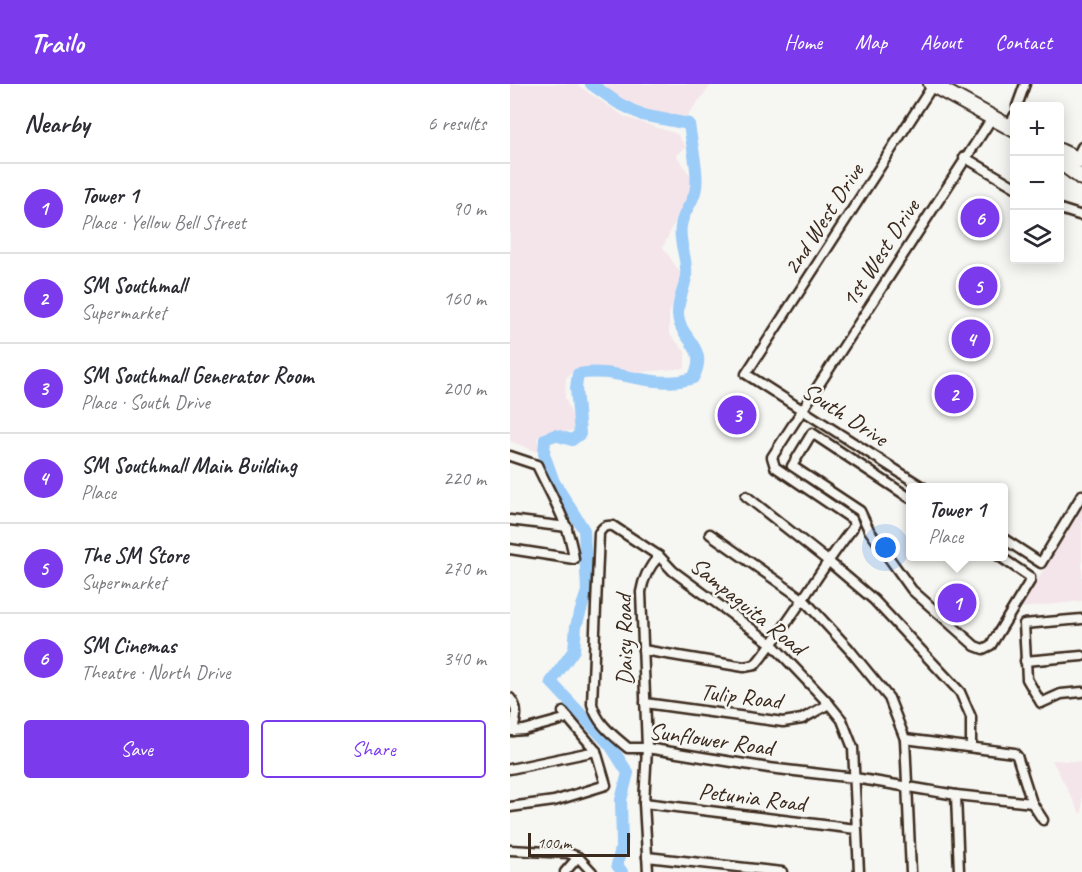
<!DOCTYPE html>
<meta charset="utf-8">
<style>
body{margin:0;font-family:Caveat,sans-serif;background:#f7f7f7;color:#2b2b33}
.controls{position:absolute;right:18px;top:18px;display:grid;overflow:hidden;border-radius:6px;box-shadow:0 3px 15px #0003}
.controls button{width:54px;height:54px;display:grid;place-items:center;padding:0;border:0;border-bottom:2px solid #e1e1e2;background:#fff;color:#2b2b33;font:30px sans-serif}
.scale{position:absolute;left:18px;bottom:15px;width:102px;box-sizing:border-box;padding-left:6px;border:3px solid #3b2a1e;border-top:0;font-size:16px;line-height:21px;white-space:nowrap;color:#3b2a1e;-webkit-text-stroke:4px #f6f6f2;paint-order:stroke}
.you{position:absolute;left:376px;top:464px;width:21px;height:21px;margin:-15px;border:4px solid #fff;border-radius:50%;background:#1a73e8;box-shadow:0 0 0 9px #1a73e833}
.badge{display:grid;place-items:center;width:39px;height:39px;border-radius:50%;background:#7c3aed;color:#fff;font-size:20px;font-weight:700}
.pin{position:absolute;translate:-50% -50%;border:3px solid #fff;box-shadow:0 2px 6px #0006}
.popup{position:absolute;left:396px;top:399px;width:102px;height:78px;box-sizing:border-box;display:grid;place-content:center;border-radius:6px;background:#fff;filter:drop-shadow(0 2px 4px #0005);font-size:20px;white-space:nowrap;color:#7c7c81}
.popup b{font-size:22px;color:#2b2b33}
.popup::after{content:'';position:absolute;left:50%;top:100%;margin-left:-12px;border:12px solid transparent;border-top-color:#fff}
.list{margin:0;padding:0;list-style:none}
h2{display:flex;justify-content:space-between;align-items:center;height:78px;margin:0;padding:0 24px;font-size:26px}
h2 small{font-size:20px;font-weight:400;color:#7c7c81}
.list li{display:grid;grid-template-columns:39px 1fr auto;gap:18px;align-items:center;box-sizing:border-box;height:90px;padding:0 24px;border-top:2px solid #e1e1e2}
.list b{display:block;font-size:22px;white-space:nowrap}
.list p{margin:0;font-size:20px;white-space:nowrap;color:#7c7c81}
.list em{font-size:20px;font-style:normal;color:#7c7c81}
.actions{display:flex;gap:12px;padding:18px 24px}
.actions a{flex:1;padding:14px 0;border:2px solid #7c3aed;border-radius:6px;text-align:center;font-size:21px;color:#7c3aed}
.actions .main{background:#7c3aed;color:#fff}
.icon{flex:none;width:33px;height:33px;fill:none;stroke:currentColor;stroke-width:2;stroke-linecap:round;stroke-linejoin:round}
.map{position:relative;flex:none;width:572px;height:788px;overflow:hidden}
header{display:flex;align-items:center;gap:36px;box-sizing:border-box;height:84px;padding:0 30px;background:#7c3aed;color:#fff}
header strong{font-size:28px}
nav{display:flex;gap:33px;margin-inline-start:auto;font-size:21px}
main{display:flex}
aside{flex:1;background:#fff}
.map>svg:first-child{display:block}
.built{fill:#f4e5ea}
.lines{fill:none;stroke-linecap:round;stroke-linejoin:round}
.river{stroke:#9cccf8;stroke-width:12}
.minor-casing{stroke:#3b2a1e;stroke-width:13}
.trunk-casing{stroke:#3b2a1e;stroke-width:18}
.minor{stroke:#f6f6f2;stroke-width:8}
.trunk{stroke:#f6f6f2;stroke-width:14}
.labels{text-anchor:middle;stroke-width:5;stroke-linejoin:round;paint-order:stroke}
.street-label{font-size:24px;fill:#3b2a1e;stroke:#f6f6f2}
</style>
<header>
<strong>Trailo</strong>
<nav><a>Home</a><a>Map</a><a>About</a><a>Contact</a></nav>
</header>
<main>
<aside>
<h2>Nearby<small>6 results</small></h2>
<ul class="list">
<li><span class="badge">1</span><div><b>Tower 1</b><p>Place · Yellow Bell Street</p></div><em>90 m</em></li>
<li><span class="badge">2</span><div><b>SM Southmall</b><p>Supermarket</p></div><em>160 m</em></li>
<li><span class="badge">3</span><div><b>SM Southmall Generator Room</b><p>Place · South Drive</p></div><em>200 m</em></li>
<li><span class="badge">4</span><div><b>SM Southmall Main Building</b><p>Place</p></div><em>220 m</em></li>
<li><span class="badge">5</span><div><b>The SM Store</b><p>Supermarket</p></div><em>270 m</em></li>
<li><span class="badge">6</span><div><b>SM Cinemas</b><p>Theatre · North Drive</p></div><em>340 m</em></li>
</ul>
<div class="actions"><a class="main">Save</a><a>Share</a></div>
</aside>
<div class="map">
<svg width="572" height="788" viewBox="0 0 572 788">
<rect width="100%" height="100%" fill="#f6f6f2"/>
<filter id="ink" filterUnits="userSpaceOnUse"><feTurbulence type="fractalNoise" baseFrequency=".0167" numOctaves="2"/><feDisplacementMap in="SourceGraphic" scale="12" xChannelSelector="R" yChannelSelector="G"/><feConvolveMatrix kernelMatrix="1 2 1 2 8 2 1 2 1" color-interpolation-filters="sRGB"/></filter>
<g filter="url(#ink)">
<!-- built -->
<g class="built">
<polygon points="0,0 66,0 115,33 167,50 176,63 166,71 184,97 153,163 171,190 159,231 159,249 175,268 175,284 122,289 67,284 56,294 55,314 64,336 63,347 35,348 27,354 30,369 0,357"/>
<polygon points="87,0 202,0 176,33 139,27 111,17"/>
<polygon points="572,424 572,517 510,524 530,491"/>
<polygon points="542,676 572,678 572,728 570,729"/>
</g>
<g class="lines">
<!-- river -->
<path class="river" d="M81,0L108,19L132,31L179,40C181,58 190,92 185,108C182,120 172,130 171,142C168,158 178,175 176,192C175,204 168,215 168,228C167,255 201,262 183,294C144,307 106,282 68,290L66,304L70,350L62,356L45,351L35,355L34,370L44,398L74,446L77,507L66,542L64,566L41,598L100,661L118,689L111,716L112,760L107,781L112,788"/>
<!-- minor casing -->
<g class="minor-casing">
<g id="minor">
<polyline points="507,22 515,0"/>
<polyline points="498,43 505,31"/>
<polyline points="454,73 505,103"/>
<polyline points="564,79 572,63"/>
<polyline points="550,125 569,131"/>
<path d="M0,372L27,381C41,411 60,441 64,475L0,465"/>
<polyline points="414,404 236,290 423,1"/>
<polyline points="236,412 318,477 364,516 450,608 461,633 461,663"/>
<polyline points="400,414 302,349 282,382 350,427 359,446 402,506 465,562 473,565 481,561 520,497 520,493 489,472"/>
<polyline points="0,436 57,443"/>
<polyline points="200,450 294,516 339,565 379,614 395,655 401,788"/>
<polyline points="494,455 531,479 572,411"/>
<polyline points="572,535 514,540 517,595 531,619 551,610 572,608"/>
<path d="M133,566L234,583L245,581C281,538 308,488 342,445L344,440L342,435L265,383L262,373L482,34"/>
<polyline points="515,577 572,572"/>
<path d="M0,614C9,624 6,635 3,647"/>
<polyline points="135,619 273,638 292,635 319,620"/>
<polyline points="0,647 14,646 58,634"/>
<polyline points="395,655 504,669 507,672 522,719 533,736"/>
<polyline points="0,685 86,667"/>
<polyline points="446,711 449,788"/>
<polyline points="134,719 346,745"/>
<polyline points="0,723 44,717 96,701 86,667 53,628"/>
<polyline points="0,766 58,769 68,773 82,788"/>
<polyline points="137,773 272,788"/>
<polyline points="55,788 68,773"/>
<path d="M138,788L134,719L137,664L131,508C133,494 139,483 149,472"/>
<path d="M349,788L343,664L332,636L319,620L262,560L163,487L149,472L103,442C95,441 93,443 89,449L82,620C87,640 103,651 118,664H137L259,684L345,694L446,711L522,719"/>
</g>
</g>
<!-- trunk casing -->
<g class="trunk-casing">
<g id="trunk">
<polyline points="421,0 505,46"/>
<polyline points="550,67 572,77"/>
<polyline points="550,78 572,94"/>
</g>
</g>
<!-- minor -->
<use href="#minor" class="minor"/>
<!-- trunk -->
<use href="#trunk" class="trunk"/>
</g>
</g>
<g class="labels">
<!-- street labels -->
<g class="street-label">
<text transform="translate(313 135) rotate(-57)" y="8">2nd West Drive</text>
<text transform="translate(370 169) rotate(-57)" y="8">1st West Drive</text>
<text transform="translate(335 330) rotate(33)" y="8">South Drive</text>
<text transform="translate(238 522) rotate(39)" y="8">Sampaguita Road</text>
<text transform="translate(114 556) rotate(-91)" y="8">Daisy Road</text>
<text transform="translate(231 612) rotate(7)" y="8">Tulip Road</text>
<text transform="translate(201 655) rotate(8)" y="8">Sunflower Road</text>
<text transform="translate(242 713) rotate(7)" y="8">Petunia Road</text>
</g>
</g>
</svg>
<div class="controls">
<button>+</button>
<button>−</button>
<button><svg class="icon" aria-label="layers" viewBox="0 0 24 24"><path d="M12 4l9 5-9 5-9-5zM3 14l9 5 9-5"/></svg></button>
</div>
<div class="scale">100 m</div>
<div class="you"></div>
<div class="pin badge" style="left:447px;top:519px">1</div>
<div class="popup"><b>Tower 1</b>Place</div>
<div class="pin badge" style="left:444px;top:310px">2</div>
<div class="pin badge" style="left:227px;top:331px">3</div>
<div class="pin badge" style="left:461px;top:255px">4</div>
<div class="pin badge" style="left:468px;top:202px">5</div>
<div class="pin badge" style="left:470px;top:134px">6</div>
</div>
</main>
